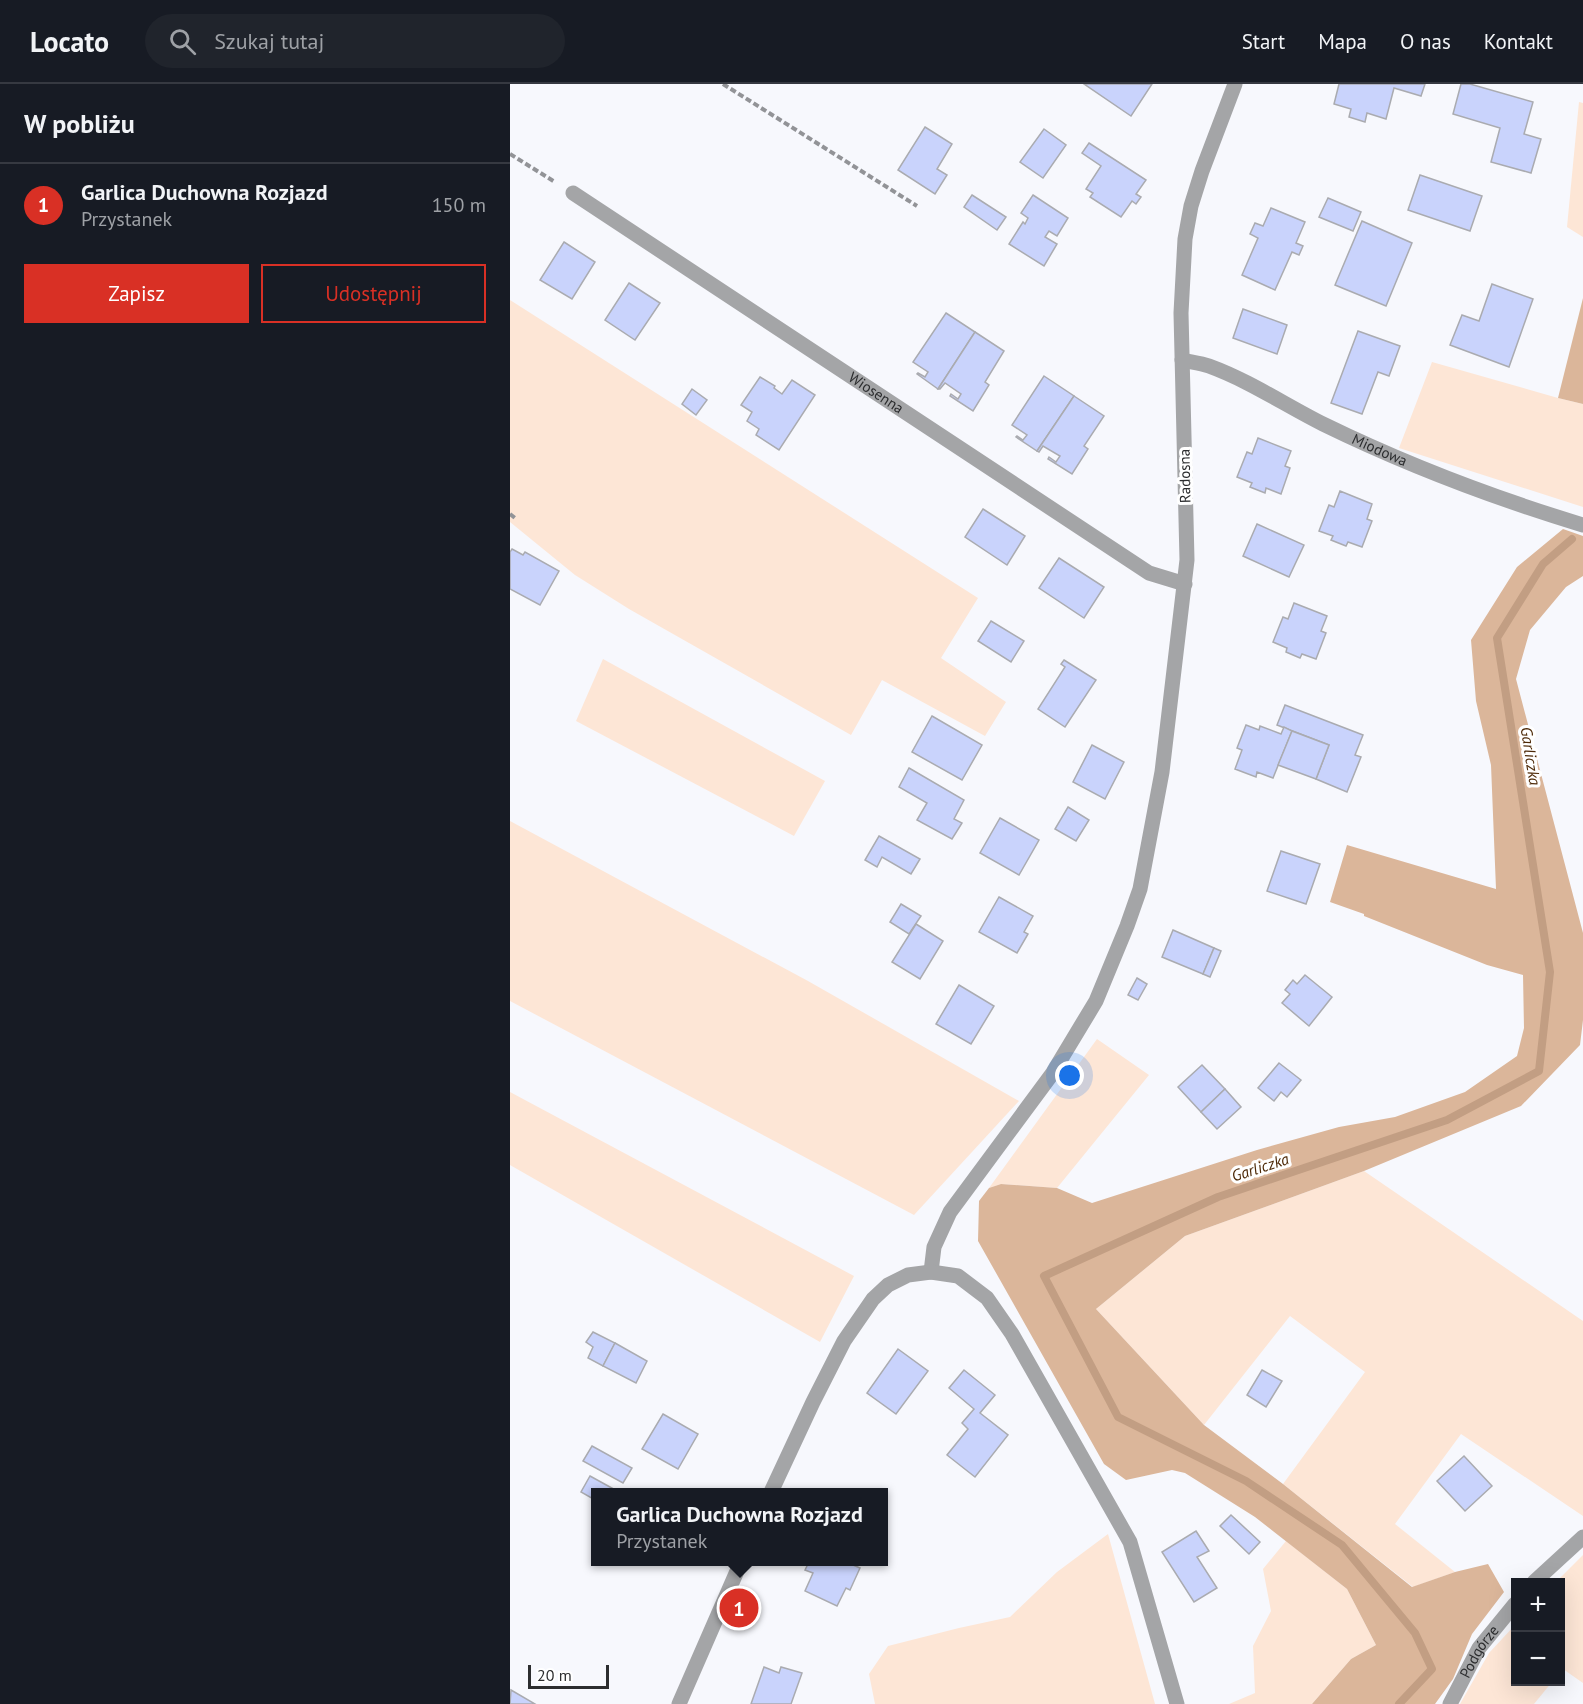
<!DOCTYPE html>
<html lang="pl">
<meta charset="utf-8">
<style>
body{margin:0;font-family:"PT Sans",sans-serif;background:#20242c;color:#f1f3f6}
.controls{position:absolute;right:18px;bottom:18px;display:grid;overflow:hidden;border-radius:0px;box-shadow:0 6px 24px #0002}
.controls button{width:54px;height:54px;display:grid;place-items:center;padding:0;border:0;border-bottom:2px solid #363941;background:#171b24;color:#f1f3f6;font:30px sans-serif}
.scale{position:absolute;left:18px;bottom:15px;width:81px;box-sizing:border-box;padding-left:6px;border:3px solid #2c2d2f;border-top:0;font-size:16px;line-height:21px;white-space:nowrap;color:#2c2d2f;-webkit-text-stroke:4px #fff;paint-order:stroke}
.you{position:absolute;left:560px;top:992px;width:21px;height:21px;margin:-15px;border:4px solid #fff;border-radius:50%;background:#1a73e8;box-shadow:0 0 0 9px #1a73e833}
.badge{display:grid;place-items:center;width:39px;height:39px;border-radius:50%;background:#d93025;color:#fff;font-size:20px;font-weight:700}
.pin{position:absolute;translate:-50% -50%;border:3px solid #fff;box-shadow:0 2px 6px #0006}
.popup{position:absolute;left:81px;top:1404px;width:297px;height:78px;box-sizing:border-box;display:grid;place-content:center;border-radius:0px;background:#171b24;filter:drop-shadow(0 2px 4px #0005);font-size:20px;white-space:nowrap;color:#9ea1a6}
.popup b{font-size:22px;color:#f1f3f6}
.popup::after{content:'';position:absolute;left:50%;top:100%;margin-left:-12px;border:12px solid transparent;border-top-color:#171b24}
.list{margin:0;padding:0;list-style:none}
h2{display:flex;justify-content:space-between;align-items:center;height:78px;margin:0;padding:0 24px;font-size:26px}
h2 small{font-size:20px;font-weight:400;color:#9ea1a6}
.list li{display:grid;grid-template-columns:39px 1fr auto;gap:18px;align-items:center;box-sizing:border-box;height:84px;padding:0 24px;border-top:2px solid #363941}
.list b{display:block;font-size:22px;white-space:nowrap}
.list p{margin:0;font-size:20px;white-space:nowrap;color:#9ea1a6}
.list em{font-size:20px;font-style:normal;color:#9ea1a6}
.actions{display:flex;gap:12px;padding:18px 24px}
.actions a{flex:1;padding:14px 0;border:2px solid #d93025;border-radius:0px;text-align:center;font-size:21px;color:#d93025}
.actions .main{background:#d93025;color:#fff}
.icon{flex:none;width:33px;height:33px;fill:none;stroke:currentColor;stroke-width:2;stroke-linecap:round;stroke-linejoin:round}
.map{position:relative;flex:none;width:1073px;height:1620px;overflow:hidden}
header{display:flex;align-items:center;gap:36px;box-sizing:border-box;height:84px;padding:0 30px;background:#171b24;border-bottom:2px solid #363941}
header strong{font-size:28px}
nav{display:flex;gap:33px;margin-inline-start:auto;font-size:21px}
.search{width:420px;height:54px;background:#20242c;display:flex;align-items:center;gap:15px;box-sizing:border-box;padding:0 21px;border-radius:33px;color:#9ea1a6;font-size:22px}
main{display:flex}
aside{flex:1;background:#171b24}
.map>svg:first-child{display:block}
.green{fill:#fde6d6}
.forest{fill:#dbb69a}
.lines{fill:none;stroke-linecap:round;stroke-linejoin:round}
.stream{stroke:#c29e83;stroke-width:8}
.building{fill:#c9d3fc;stroke:#aaabb0;stroke-width:1.5}
.path{stroke:#929397;stroke-width:4;stroke-dasharray:6 3;stroke-linecap:butt}
.minor{stroke:#a4a5a7;stroke-width:15}
.tertiary{stroke:#a4a5a7;stroke-width:15}
.labels{text-anchor:middle;stroke-width:6;stroke-linejoin:round;paint-order:stroke}
.street-label{font-size:15px;fill:#2c2d2f;stroke:#fff}
.water-label{font-size:16px;font-style:italic;fill:#4d2907;stroke:#fff}
</style>
<header>
<strong>Locato</strong>
<div class="search"><svg class="icon" aria-label="search" viewBox="0 0 24 24"><circle cx="10" cy="10" r="6"/><path d="M15 15l6 6"/></svg>Szukaj tutaj</div>
<nav><a>Start</a><a>Mapa</a><a>O nas</a><a>Kontakt</a></nav>
</header>
<main>
<aside>
<h2>W pobliżu<small></small></h2>
<ul class="list">
<li><span class="badge">1</span><div><b>Garlica Duchowna Rozjazd</b><p>Przystanek</p></div><em>150 m</em></li>
</ul>
<div class="actions"><a class="main">Zapisz</a><a>Udostępnij</a></div>
</aside>
<div class="map">
<svg width="1073" height="1620" viewBox="0 0 1073 1620">
<rect width="100%" height="100%" fill="#f7f8fd"/>
<!-- green -->
<g class="green">
<polygon points="1069,18 1073,19 1073,153 1057,143"/>
<polygon points="0,216 468,514 431,574 496,618 475,652 372,596 341,651 119,525 65,491 0,438"/>
<polygon points="922,278 1048,314 1073,320 1073,423 889,364"/>
<polygon points="93,575 315,697 284,752 66,637"/>
<polygon points="0,737 298,897 509,1017 404,1131 0,917"/>
<polygon points="587,955 639,991 547,1104 491,1100 479,1104"/>
<polygon points="0,1008 344,1192 310,1258 0,1081"/>
<polygon points="854,1087 1073,1237 1073,1432 951,1350 885,1440 945,1488 903,1503 773,1400 855,1288 780,1232 694,1341 586,1225 675,1152"/>
<polygon points="598,1450 645,1620 365,1620 359,1590 378,1562 449,1544 500,1533 547,1488"/>
<polygon points="776,1457 837,1505 866,1561 841,1575 802,1620 719,1620 745,1609 743,1562 761,1527 753,1485"/>
<polygon points="1073,1471 1073,1599 1053,1585 1051,1588 1050,1498 1046,1498"/>
<polygon points="1005,1541 1005,1598 1042,1598 1024,1620 950,1620 979,1569"/>
</g>
<!-- forest -->
<g class="forest">
<polygon points="1073,214 1073,320 1048,314"/>
<polygon points="1053,445 1073,452 1073,492 1056,503 1020,546 1006,595 1073,849 1073,936 1070,961 1011,1022 854,1087 675,1152 586,1225 694,1341 773,1400 902,1503 945,1488 978,1480 994,1508 962,1550 943,1595 925,1620 802,1620 841,1575 866,1561 837,1505 745,1433 675,1389 662,1386 616,1396 594,1380 468,1157 469,1117 479,1104 491,1100 547,1104 582,1119 747,1066 829,1043 885,1033 955,1008 1007,972 1014,944 1013,891 977,881 854,832 854,830 820,818 837,761 986,805 981,681 966,617 961,556 1007,483"/>
</g>
<g class="lines">
<!-- stream -->
<polyline class="stream" points="889,1620 922,1585 905,1549 832,1461 736,1397 608,1333 534,1192 708,1113 937,1036 1029,987 1040,888 987,554 1033,480 1062,455"/>
</g>
<!-- building -->
<g class="building">
<polygon points="574,0 642,0 621,32"/>
<polygon points="829,0 915,0 911,12 884,4 876,35 857,29 855,38 839,33 841,25 824,20"/>
<polygon points="951,0 960,0 1023,18 1014,50 1031,55 1021,89 981,78 990,44 943,30"/>
<polygon points="415,43 442,60 427,85 437,91 425,110 388,86"/>
<polygon points="534,45 556,61 533,94 510,78"/>
<polygon points="579,59 636,96 626,110 631,113 626,120 622,117 611,133 580,113 583,109 576,105 591,82 572,69"/>
<polygon points="910,91 972,112 960,147 898,126"/>
<polygon points="462,111 496,133 487,146 454,123"/>
<polygon points="523,111 558,134 547,152 539,147 535,153 547,160 534,182 499,160 513,138 515,140 518,134 511,129"/>
<polygon points="818,114 851,128 843,147 809,133"/>
<polygon points="761,124 795,138 786,159 793,162 789,171 782,168 765,206 732,191 748,154 740,150 745,139 753,142"/>
<polygon points="852,137 902,159 876,222 825,201"/>
<polygon points="54,158 85,178 62,215 30,196"/>
<polygon points="119,199 150,219 125,256 95,236"/>
<polygon points="982,200 1023,215 999,283 940,261 952,231 969,237"/>
<polygon points="733,225 777,241 767,270 723,254"/>
<polygon points="436,229 465,248 428,305 407,290 408,289 415,293 418,288 403,278"/>
<polygon points="848,247 890,262 879,292 868,288 852,330 821,319"/>
<polygon points="465,248 494,267 475,298 479,301 463,327 440,312 441,310 448,315 451,310 435,299 430,305 428,305"/>
<polygon points="534,292 564,312 527,367 506,353 507,352 513,356 517,351 502,341"/>
<polygon points="250,293 265,302 264,304 272,310 282,296 305,311 269,366 246,351 249,345 237,337 242,328 231,321"/>
<polygon points="182,305 197,316 186,331 172,320"/>
<polygon points="564,312 594,332 574,362 578,365 562,390 538,375 539,373 546,378 550,372 533,362 529,368 527,367"/>
<polygon points="748,354 781,367 775,382 780,384 771,410 756,404 755,409 740,403 742,399 727,393 737,368 742,370"/>
<polygon points="830,407 862,420 857,435 862,437 852,463 838,458 836,462 821,456 823,452 809,447 819,421 824,423"/>
<polygon points="473,425 515,452 497,481 455,453"/>
<polygon points="747,440 794,461 779,493 733,472"/>
<polygon points="2,465 13,471 15,468 49,487 30,521 0,505 0,468"/>
<polygon points="549,474 594,503 574,534 529,504"/>
<polygon points="784,519 817,532 811,547 816,549 806,575 792,570 790,574 776,568 777,564 763,558 773,533 778,535"/>
<polygon points="481,537 514,557 501,578 468,557"/>
<polygon points="554,576 586,596 555,643 528,625 555,583 551,580"/>
<polygon points="775,621 853,651 845,671 851,673 837,708 806,695 819,661 767,641"/>
<polygon points="422,632 472,661 452,696 402,668"/>
<polygon points="736,641 749,646 750,642 771,650 774,643 782,647 763,694 747,688 746,693 725,685 732,666 727,664"/>
<polygon points="782,647 819,661 806,695 768,681"/>
<polygon points="582,661 614,678 595,715 563,698"/>
<polygon points="399,684 454,716 444,735 452,739 442,755 407,736 417,719 389,703"/>
<polygon points="558,723 579,736 566,757 545,745"/>
<polygon points="490,734 529,756 509,791 470,769"/>
<polygon points="369,752 410,775 401,790 372,773 367,783 355,776"/>
<polygon points="771,767 810,780 796,820 757,807"/>
<polygon points="489,813 523,832 514,848 518,850 507,869 469,848"/>
<polygon points="391,820 411,832 399,850 380,838"/>
<polygon points="406,840 433,857 410,895 382,878"/>
<polygon points="663,846 704,864 693,890 652,873"/>
<polygon points="704,864 711,867 700,893 693,890"/>
<polygon points="795,891 822,913 799,942 772,919 780,910 775,906 783,896 787,900"/>
<polygon points="627,894 637,900 628,916 618,911"/>
<polygon points="449,901 484,922 461,960 426,940"/>
<polygon points="769,979 791,996 777,1013 771,1008 764,1017 748,1004"/>
<polygon points="692,981 715,1005 691,1028 668,1003"/>
<polygon points="715,1005 731,1023 707,1045 691,1028"/>
<polygon points="83,1248 105,1259 93,1282 78,1274 83,1263 76,1258"/>
<polygon points="105,1259 137,1277 126,1299 93,1282"/>
<polygon points="388,1265 418,1287 386,1330 357,1309"/>
<polygon points="454,1286 485,1311 470,1329 498,1351 465,1393 437,1371 458,1345 452,1339 464,1325 439,1304"/>
<polygon points="752,1286 772,1297 756,1323 737,1311"/>
<polygon points="153,1330 188,1350 168,1385 132,1365"/>
<polygon points="82,1362 122,1384 113,1399 73,1377"/>
<polygon points="954,1372 982,1402 955,1427 927,1397"/>
<polygon points="80,1392 109,1408 85,1408 85,1416 71,1408"/>
<polygon points="721,1431 750,1458 739,1470 710,1442"/>
<polygon points="686,1447 699,1467 687,1473 707,1504 684,1518 652,1468"/>
<polygon points="299,1478 336,1478 350,1484 340,1506 336,1504 327,1522 295,1507 303,1489 295,1486"/>
<polygon points="254,1583 269,1589 271,1583 292,1589 281,1620 241,1620"/>
<polygon points="1,1606 25,1620 0,1620"/>
</g>
<g class="lines">
<!-- path -->
<g class="path">
<polyline points="213,0 407,122"/>
<polyline points="0,70 45,98"/>
<polyline points="0,430 5,434"/>
</g>
<!-- minor -->
<g class="minor">
<path id="s1" d="M63,109L639,489L675,500"/>
<path id="s2" d="M672,276C681,278 691,279 699,282C740,297 775,321 813,340C897,381 984,414 1073,441"/>
<polyline points="1024,1498 1073,1453"/>
<path id="s3" d="M940,1620L969,1564L1005,1520"/>
</g>
<!-- tertiary -->
<g class="tertiary">
<polyline points="421,1188 424,1163 440,1128 542,990 586,917 617,842 630,805 652,688 677,476 671,229 675,155 681,122 692,87 725,0"/>
<polyline points="261,1408 303,1318 334,1257 363,1215 378,1201 398,1191 421,1188 448,1192 477,1214 502,1250 620,1458 667,1620"/>
<polyline points="169,1620 231,1478"/>
</g>
</g>
<g class="labels">
<!-- street labels -->
<g class="street-label">
<text dy="5" stroke="none"><textPath href="#s1" startOffset="363">Wiosenna</textPath></text>
<text dy="5" stroke="none"><textPath href="#s2" startOffset="218">Miodowa</textPath></text>
<text transform="translate(675 392) rotate(-91)" y="5">Radosna</text>
<text dy="5" stroke="none"><textPath href="#s3" startOffset="60">Podgórze</textPath></text>
</g>
<!-- water labels -->
<g class="water-label">
<text transform="translate(1021 672) rotate(81)" y="6">Garliczka</text>
<text transform="translate(750 1083) rotate(-18)" y="6">Garliczka</text>
</g>
</g>
</svg>
<div class="controls">
<button>+</button>
<button>−</button>
</div>
<div class="scale">20 m</div>
<div class="you"></div>
<div class="pin badge" style="left:229px;top:1524px">1</div>
<div class="popup"><b>Garlica Duchowna Rozjazd</b>Przystanek</div>
</div>
</main>
